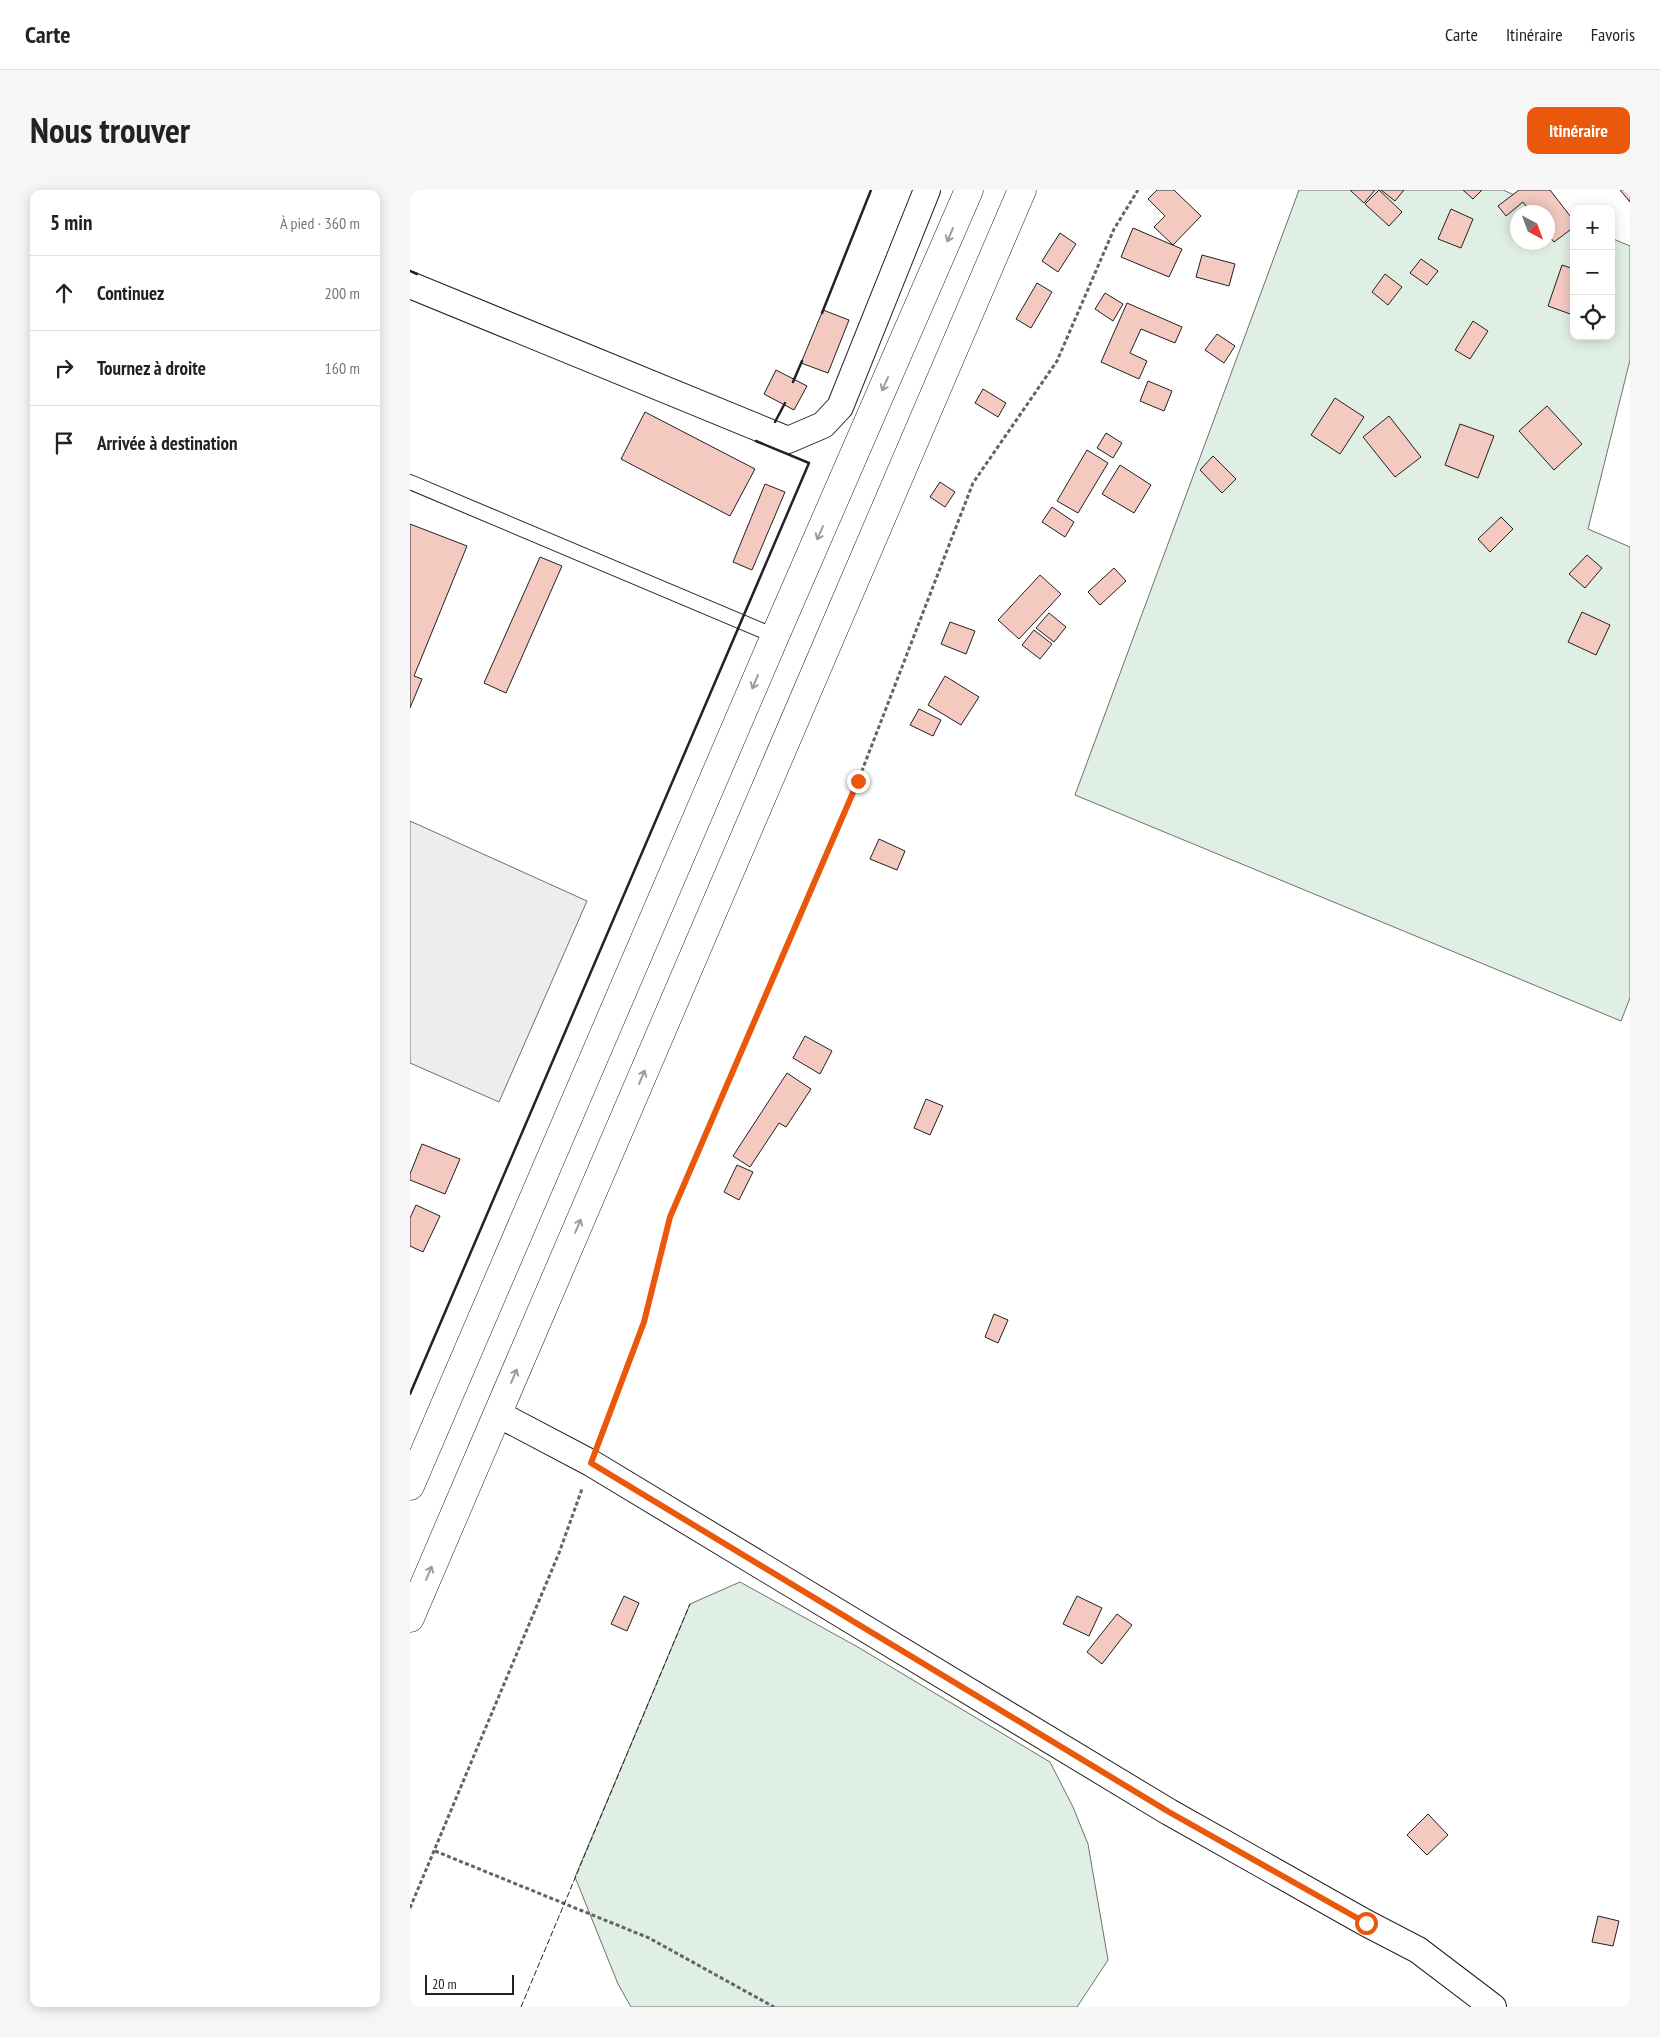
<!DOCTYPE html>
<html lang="fr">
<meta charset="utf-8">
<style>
body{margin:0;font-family:"PT Sans Narrow",sans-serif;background:#f6f6f6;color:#222}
.controls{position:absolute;right:15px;top:15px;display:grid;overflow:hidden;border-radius:10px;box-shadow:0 2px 12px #0003}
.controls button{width:45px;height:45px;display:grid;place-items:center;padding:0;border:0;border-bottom:1px solid #e0e0e0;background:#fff;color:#222;font:25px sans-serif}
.compass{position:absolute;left:1100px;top:15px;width:45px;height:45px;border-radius:50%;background:#fff;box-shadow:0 2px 12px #0003;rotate:139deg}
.scale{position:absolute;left:15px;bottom:12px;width:89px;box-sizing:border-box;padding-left:5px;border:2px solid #222;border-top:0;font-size:14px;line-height:18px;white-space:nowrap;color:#222;-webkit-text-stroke:4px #fff;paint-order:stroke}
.stop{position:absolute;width:15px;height:15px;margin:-11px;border:4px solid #ea580c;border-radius:50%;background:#fff}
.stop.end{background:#ea580c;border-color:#fff;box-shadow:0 1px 5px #0008}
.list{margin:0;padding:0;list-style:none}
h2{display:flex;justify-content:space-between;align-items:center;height:65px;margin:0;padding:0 20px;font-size:21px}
h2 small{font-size:16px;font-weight:400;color:#767676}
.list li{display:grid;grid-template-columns:32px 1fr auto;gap:15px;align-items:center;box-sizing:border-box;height:75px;padding:0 20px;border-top:1px solid #e0e0e0}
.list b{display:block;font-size:19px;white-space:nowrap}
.list em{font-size:16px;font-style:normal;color:#767676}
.icon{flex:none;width:28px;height:28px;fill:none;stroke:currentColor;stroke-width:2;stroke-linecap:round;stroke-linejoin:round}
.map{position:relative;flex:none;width:1220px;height:1817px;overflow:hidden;border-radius:10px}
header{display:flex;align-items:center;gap:30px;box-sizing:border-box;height:70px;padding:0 25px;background:#fff;border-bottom:1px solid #e0e0e0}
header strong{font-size:24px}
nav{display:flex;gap:28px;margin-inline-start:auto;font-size:18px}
.intro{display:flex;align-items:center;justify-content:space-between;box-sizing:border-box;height:120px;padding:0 30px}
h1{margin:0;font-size:35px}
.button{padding:12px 22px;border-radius:10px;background:#ea580c;color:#fff;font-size:18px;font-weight:700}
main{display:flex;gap:30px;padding:0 30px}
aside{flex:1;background:#fff;border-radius:10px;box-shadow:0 2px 12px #0003}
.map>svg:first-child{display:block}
.green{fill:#e0efe3;stroke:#6f6f6f;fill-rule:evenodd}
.parking{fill:#ededed;stroke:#6f6f6f}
.building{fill:#f3c9c0;stroke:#222}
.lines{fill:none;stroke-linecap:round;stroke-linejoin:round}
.lane-casing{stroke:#222;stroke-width:16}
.street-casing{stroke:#222;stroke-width:28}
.highway-casing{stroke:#222;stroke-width:29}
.path{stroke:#646464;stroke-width:3;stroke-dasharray:4 2.5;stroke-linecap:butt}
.lane{stroke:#fff;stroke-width:14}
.street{stroke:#fff;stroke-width:26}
.highway{stroke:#fff;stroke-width:28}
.fence{stroke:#222;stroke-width:1;stroke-dasharray:6 2.5;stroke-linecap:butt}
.wall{stroke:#222;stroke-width:2.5}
.oneway{stroke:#9c9c9c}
.route{stroke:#ea580c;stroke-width:6}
</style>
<header>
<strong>Carte</strong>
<nav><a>Carte</a><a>Itinéraire</a><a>Favoris</a></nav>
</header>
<div class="intro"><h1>Nous trouver</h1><a class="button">Itinéraire</a></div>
<main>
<aside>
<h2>5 min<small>À pied · 360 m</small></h2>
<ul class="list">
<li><svg class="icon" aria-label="ahead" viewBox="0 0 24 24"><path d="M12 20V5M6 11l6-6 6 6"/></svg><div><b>Continuez</b></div><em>200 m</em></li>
<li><svg class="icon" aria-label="right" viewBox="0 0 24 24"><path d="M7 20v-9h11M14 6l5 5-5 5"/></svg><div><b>Tournez à droite</b></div><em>160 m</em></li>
<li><svg class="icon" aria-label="arrive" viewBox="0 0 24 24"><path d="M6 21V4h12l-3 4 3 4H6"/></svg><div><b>Arrivée à destination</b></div></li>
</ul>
</aside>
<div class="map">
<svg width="1220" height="1817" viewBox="0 0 1220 1817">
<rect width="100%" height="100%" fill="#fff"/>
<!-- green -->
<g class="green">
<path d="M889,0H1093L1164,31V146H1201V48L1220,56V170L1178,339L1220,357V808L1211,831L665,605ZM1108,22H1138V52H1108Z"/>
<polygon points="330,1392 446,1456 640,1572 663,1617 678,1654 698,1770 667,1817 221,1817 208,1794 165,1687 280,1414"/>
</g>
<!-- parking -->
<polygon class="parking" points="0,631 177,711 89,912 0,873"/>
<!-- building -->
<g class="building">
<polygon points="747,0 764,0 791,26 763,55 744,37 755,26 738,9"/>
<polygon points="940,0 965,0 954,13"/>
<polygon points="969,0 992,22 979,36 955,14"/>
<polygon points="971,0 994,0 985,11"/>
<polygon points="1053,0 1072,0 1063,9"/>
<polygon points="1109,0 1140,0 1164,31 1164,37 1144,52 1138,45 1138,22 1120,22 1113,12 1096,26 1088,16"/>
<polygon points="1210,0 1220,0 1220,12"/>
<polygon points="1041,19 1063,29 1051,58 1028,49"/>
<polygon points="723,38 772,59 759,87 711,67"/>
<polygon points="650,43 666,54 648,82 632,71"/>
<polygon points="792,65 825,74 819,96 786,87"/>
<polygon points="1011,69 1028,81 1017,95 1000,83"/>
<polygon points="1152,75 1164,79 1163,125 1138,116"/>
<polygon points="975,84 992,97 978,115 962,102"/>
<polygon points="627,93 642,102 621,138 606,129"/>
<polygon points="695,103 713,114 703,131 685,119"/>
<polygon points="717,113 772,137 765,153 731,139 720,163 737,171 729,189 691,172"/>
<polygon points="413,120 439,130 418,183 391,173"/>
<polygon points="1063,131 1078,141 1060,169 1045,160"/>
<polygon points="807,144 825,156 814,173 795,160"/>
<polygon points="366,180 397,196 384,220 354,204"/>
<polygon points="738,191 762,201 754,221 730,211"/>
<polygon points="573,199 596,213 588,227 565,213"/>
<polygon points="925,208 954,227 930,264 901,245"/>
<polygon points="1137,216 1172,254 1144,280 1109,241"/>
<polygon points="235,222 345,279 320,326 211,269"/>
<polygon points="979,226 1011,267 985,287 953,247"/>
<polygon points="1050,234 1084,246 1068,288 1035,275"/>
<polygon points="696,243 712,253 703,268 687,258"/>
<polygon points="677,260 698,273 668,323 647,311"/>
<polygon points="803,266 826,289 812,303 790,280"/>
<polygon points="710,275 741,295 724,323 692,304"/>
<polygon points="530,292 545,302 535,317 520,307"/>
<polygon points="355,294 375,302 342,380 323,372"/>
<polygon points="642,317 664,332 655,347 632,332"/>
<polygon points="1091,327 1103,339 1080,362 1068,349"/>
<polygon points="0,334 57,356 4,486 12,489 0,518"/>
<polygon points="1177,365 1192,378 1175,398 1159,384"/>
<polygon points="130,367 152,376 96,503 74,493"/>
<polygon points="704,378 716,391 690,415 678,402"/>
<polygon points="630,385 651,404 609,449 588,430"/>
<polygon points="1172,422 1200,435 1186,465 1158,452"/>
<polygon points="639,423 656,437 644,452 626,438"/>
<polygon points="540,432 565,441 556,464 531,454"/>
<polygon points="624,440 642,454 630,469 612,455"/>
<polygon points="535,486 569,507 551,535 518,515"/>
<polygon points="509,519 531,530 523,546 500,535"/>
<polygon points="469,649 495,661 487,680 460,669"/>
<polygon points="395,846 422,861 410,884 383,868"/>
<polygon points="377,883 401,899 376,937 369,933 340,977 323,966"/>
<polygon points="516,909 533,916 520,945 504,938"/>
<polygon points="12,954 50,969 35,1004 0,990 0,984"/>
<polygon points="327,975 343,982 329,1010 314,1002"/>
<polygon points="6,1015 30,1026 13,1062 0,1056 0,1028"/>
<polygon points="584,1124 598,1130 588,1153 575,1147"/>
<polygon points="214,1406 229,1413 217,1441 201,1434"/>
<polygon points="667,1406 692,1418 679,1446 653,1434"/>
<polygon points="707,1424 722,1435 692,1474 677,1462"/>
<polygon points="1018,1624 1038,1645 1017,1665 997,1645"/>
<polygon points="1188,1726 1209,1731 1203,1756 1182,1752"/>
</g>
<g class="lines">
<!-- lane casing -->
<g class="lane-casing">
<polyline id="lane" points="0,292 365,446"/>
</g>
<!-- street casing -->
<g class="street-casing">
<g id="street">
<polyline points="0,95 378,250 413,235 430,217 517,0"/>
<polyline points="88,1224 181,1273 759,1622 956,1733 1008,1760 1083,1817"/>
</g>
</g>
<!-- highway casing -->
<g class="highway-casing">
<g id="highway">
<polyline points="0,1296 365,446 559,0"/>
<polyline points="0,1428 612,0"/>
</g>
</g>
<!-- path -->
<g class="path">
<polyline points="191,1246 234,1132 260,1027 448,591 563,293 647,171 704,39 728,0"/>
<polyline points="25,1661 239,1748 364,1817"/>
<polyline points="0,1718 149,1363 172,1299"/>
</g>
<!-- lane -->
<use href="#lane" class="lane"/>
<!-- street -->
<use href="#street" class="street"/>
<!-- highway -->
<use href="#highway" class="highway"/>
<!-- fence -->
<polyline class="fence" points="111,1817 280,1414"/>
<!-- wall -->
<g class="wall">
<polyline points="0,81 7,84"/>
<polyline points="412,123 461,0"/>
<polyline points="383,192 392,171"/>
<polyline points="365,232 375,213"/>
<polyline points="0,1204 399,273 346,251"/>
</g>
</g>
<!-- one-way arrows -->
<defs><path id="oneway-shaft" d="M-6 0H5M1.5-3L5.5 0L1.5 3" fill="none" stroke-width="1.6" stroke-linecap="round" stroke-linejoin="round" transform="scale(1.25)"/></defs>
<g class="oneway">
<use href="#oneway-shaft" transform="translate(540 45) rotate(113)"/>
<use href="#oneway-shaft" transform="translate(475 194) rotate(114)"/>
<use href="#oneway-shaft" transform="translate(410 343) rotate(114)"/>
<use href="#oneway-shaft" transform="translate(345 492) rotate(113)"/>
<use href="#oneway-shaft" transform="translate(232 887) rotate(-67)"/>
<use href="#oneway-shaft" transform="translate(168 1036) rotate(-67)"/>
<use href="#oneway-shaft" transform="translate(104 1186) rotate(-67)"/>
<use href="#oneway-shaft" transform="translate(19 1383) rotate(-67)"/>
</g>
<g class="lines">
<!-- route -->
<polyline class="route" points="448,591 260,1027 234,1132 181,1273 759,1622 956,1733"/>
</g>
</svg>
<div class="controls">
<button>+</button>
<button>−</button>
<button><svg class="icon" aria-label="locate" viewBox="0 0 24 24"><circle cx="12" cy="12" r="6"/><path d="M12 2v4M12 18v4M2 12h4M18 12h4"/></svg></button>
</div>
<svg class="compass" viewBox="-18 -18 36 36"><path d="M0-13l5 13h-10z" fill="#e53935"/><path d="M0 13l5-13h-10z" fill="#767676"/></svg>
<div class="scale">20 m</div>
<div class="stop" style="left:956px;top:1733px"></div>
<div class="stop end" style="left:448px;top:591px"></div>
</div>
</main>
